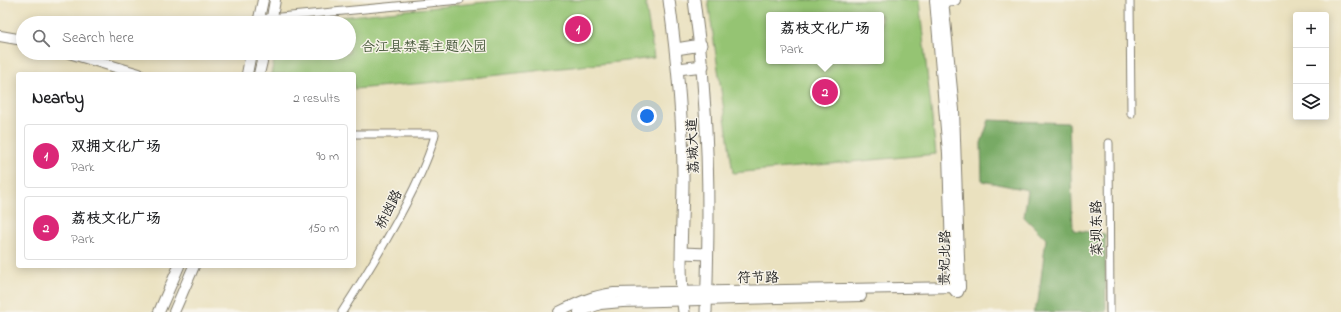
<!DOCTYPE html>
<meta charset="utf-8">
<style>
body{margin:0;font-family:"Indie Flower","LXGW WenKai TC",sans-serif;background:#f6f6f6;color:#202124}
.controls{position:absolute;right:12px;top:12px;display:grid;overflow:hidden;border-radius:4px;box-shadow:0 2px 10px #0003}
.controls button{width:36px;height:36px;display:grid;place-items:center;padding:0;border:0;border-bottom:1px solid #e0e0e0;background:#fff;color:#202124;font:20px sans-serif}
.you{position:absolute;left:647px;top:116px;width:14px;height:14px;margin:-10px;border:3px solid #fff;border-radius:50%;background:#1a73e8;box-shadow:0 0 0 6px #1a73e833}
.badge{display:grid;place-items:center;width:26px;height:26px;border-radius:50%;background:#db2777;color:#fff;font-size:13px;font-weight:700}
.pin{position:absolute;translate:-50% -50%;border:2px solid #fff;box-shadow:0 1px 4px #0006}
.popup{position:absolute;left:766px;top:12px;width:118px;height:52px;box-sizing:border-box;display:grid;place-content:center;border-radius:4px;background:#fff;filter:drop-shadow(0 1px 3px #0005);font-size:13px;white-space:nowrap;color:#757577}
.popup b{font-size:15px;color:#202124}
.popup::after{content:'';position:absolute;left:50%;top:100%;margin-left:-8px;border:8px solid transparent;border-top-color:#fff}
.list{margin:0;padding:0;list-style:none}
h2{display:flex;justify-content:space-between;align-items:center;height:52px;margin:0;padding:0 16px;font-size:17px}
h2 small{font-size:13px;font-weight:400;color:#757577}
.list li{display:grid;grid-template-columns:26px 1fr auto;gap:12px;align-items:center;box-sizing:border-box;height:64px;margin:0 8px 8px;padding:0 8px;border:1px solid #e0e0e0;border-radius:4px}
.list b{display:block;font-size:15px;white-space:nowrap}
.list p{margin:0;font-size:13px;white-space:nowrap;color:#757577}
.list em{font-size:13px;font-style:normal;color:#757577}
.icon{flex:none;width:22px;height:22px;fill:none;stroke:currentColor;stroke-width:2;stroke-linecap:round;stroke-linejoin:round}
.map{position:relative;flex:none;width:1341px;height:312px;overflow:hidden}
.search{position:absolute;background:#fff;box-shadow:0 2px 10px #0003;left:16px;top:16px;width:340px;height:44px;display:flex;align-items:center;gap:10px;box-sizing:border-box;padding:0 14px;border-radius:22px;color:#757577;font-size:15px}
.panel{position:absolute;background:#fff;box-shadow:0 2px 10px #0003;left:16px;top:72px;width:340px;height:196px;border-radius:4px}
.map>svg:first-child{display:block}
.green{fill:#95c473;stroke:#587048;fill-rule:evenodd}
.forest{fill:#78aa65;stroke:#4a6340}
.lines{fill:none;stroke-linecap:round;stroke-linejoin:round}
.street-casing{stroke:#837e6e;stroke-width:9}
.secondary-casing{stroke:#837e6e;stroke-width:12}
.primary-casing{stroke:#837e6e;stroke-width:13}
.street{stroke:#fff;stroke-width:7}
.secondary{stroke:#fff;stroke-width:10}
.primary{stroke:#fff;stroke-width:11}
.labels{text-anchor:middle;stroke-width:3;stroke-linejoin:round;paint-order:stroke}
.park-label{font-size:14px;fill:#46573a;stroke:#f7f3e8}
.street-label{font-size:14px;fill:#1c1c1c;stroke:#f7f3e8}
</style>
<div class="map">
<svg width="1341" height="312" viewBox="0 0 1341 312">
<rect width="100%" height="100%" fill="#f7f3e8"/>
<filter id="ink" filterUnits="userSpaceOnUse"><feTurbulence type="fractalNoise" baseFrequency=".025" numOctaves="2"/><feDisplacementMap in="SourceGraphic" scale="8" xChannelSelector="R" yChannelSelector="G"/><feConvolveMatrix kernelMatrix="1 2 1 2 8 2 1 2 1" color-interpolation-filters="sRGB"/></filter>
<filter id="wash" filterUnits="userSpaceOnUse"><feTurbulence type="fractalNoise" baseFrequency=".012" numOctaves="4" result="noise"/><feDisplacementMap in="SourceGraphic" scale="16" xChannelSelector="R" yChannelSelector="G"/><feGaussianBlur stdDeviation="0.9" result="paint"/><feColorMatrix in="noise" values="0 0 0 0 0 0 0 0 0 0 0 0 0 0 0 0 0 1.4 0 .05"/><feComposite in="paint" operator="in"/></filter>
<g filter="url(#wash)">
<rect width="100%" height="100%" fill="#eae1bf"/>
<!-- green -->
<g class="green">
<polygon points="505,0 645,0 654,58 425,83 354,89 354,74 271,74 276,53 349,53 349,23 282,23"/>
<path d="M708,0H919L936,154L733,173ZM769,15H881V61H769Z"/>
</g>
<!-- forest -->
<polygon class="forest" points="989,120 1069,123 1073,230 1105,234 1106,312 1033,312 1038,302 1046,239 1024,217 1028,190 982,181 981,143"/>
</g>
<g filter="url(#ink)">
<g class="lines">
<!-- street casing -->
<g class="street-casing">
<g id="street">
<polyline points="1130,0 1131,114"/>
<polyline points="259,19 460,0"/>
<polyline points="1109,143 1110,312"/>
<path d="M342,312C368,272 393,231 414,188C422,171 431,153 435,134H354"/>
</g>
</g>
<!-- secondary casing -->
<g class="secondary-casing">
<g id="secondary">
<polyline points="935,0 948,153 952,287 956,292"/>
<polyline points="942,0 943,1 955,0"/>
<polyline points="943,0 954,110 960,287 958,292"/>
<polyline points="258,23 263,0"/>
<polyline points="271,23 275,0"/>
<polyline points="0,36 23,40"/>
<polyline points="69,53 139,74"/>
<polyline points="247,74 251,53"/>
<polyline points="259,74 264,53"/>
<polyline points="159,312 179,266"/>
<polyline points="174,312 194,266"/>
<path d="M559,312C579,302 592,296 614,293L960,287"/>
<polyline points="579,312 600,304 622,302 861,296"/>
</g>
</g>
<!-- primary casing -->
<g class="primary-casing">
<g id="primary">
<path d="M669,0C677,59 683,119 683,178C683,221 678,270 684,312"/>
<path d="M694,0C709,105 710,206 706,312"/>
<polyline points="676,49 701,45"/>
<polyline points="678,69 703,66"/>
<polyline points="682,253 707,254"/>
</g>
</g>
<!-- street -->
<use href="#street" class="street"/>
<!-- secondary -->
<use href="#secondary" class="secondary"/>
<!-- primary -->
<use href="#primary" class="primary"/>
</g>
</g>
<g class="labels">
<!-- park labels -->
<g class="park-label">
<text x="424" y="51">合江县禁毒主题公园</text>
</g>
<!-- street labels -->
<g class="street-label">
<text transform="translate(692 146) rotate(-92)" y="5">荔城大道</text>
<text transform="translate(388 209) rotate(-63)" y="5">桥凼路</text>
<text transform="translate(1096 228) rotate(-91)" y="5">菜坝东路</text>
<text transform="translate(944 258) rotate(-89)" y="5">贵妃北路</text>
<text transform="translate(758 277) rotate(-1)" y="5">符节路</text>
</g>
</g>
</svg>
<div class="controls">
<button>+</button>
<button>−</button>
<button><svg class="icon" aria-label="layers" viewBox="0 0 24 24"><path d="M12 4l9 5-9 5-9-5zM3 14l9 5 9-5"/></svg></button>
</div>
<div class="you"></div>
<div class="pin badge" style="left:578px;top:29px">1</div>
<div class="pin badge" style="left:825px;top:92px">2</div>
<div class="popup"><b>荔枝文化广场</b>Park</div>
<div class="search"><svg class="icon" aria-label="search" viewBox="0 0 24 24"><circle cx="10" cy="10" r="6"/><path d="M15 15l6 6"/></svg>Search here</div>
<section class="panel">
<h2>Nearby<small>2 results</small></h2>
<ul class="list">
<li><span class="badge">1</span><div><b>双拥文化广场</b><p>Park</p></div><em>90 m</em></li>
<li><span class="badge">2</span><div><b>荔枝文化广场</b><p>Park</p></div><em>150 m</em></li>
</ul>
</section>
</div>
